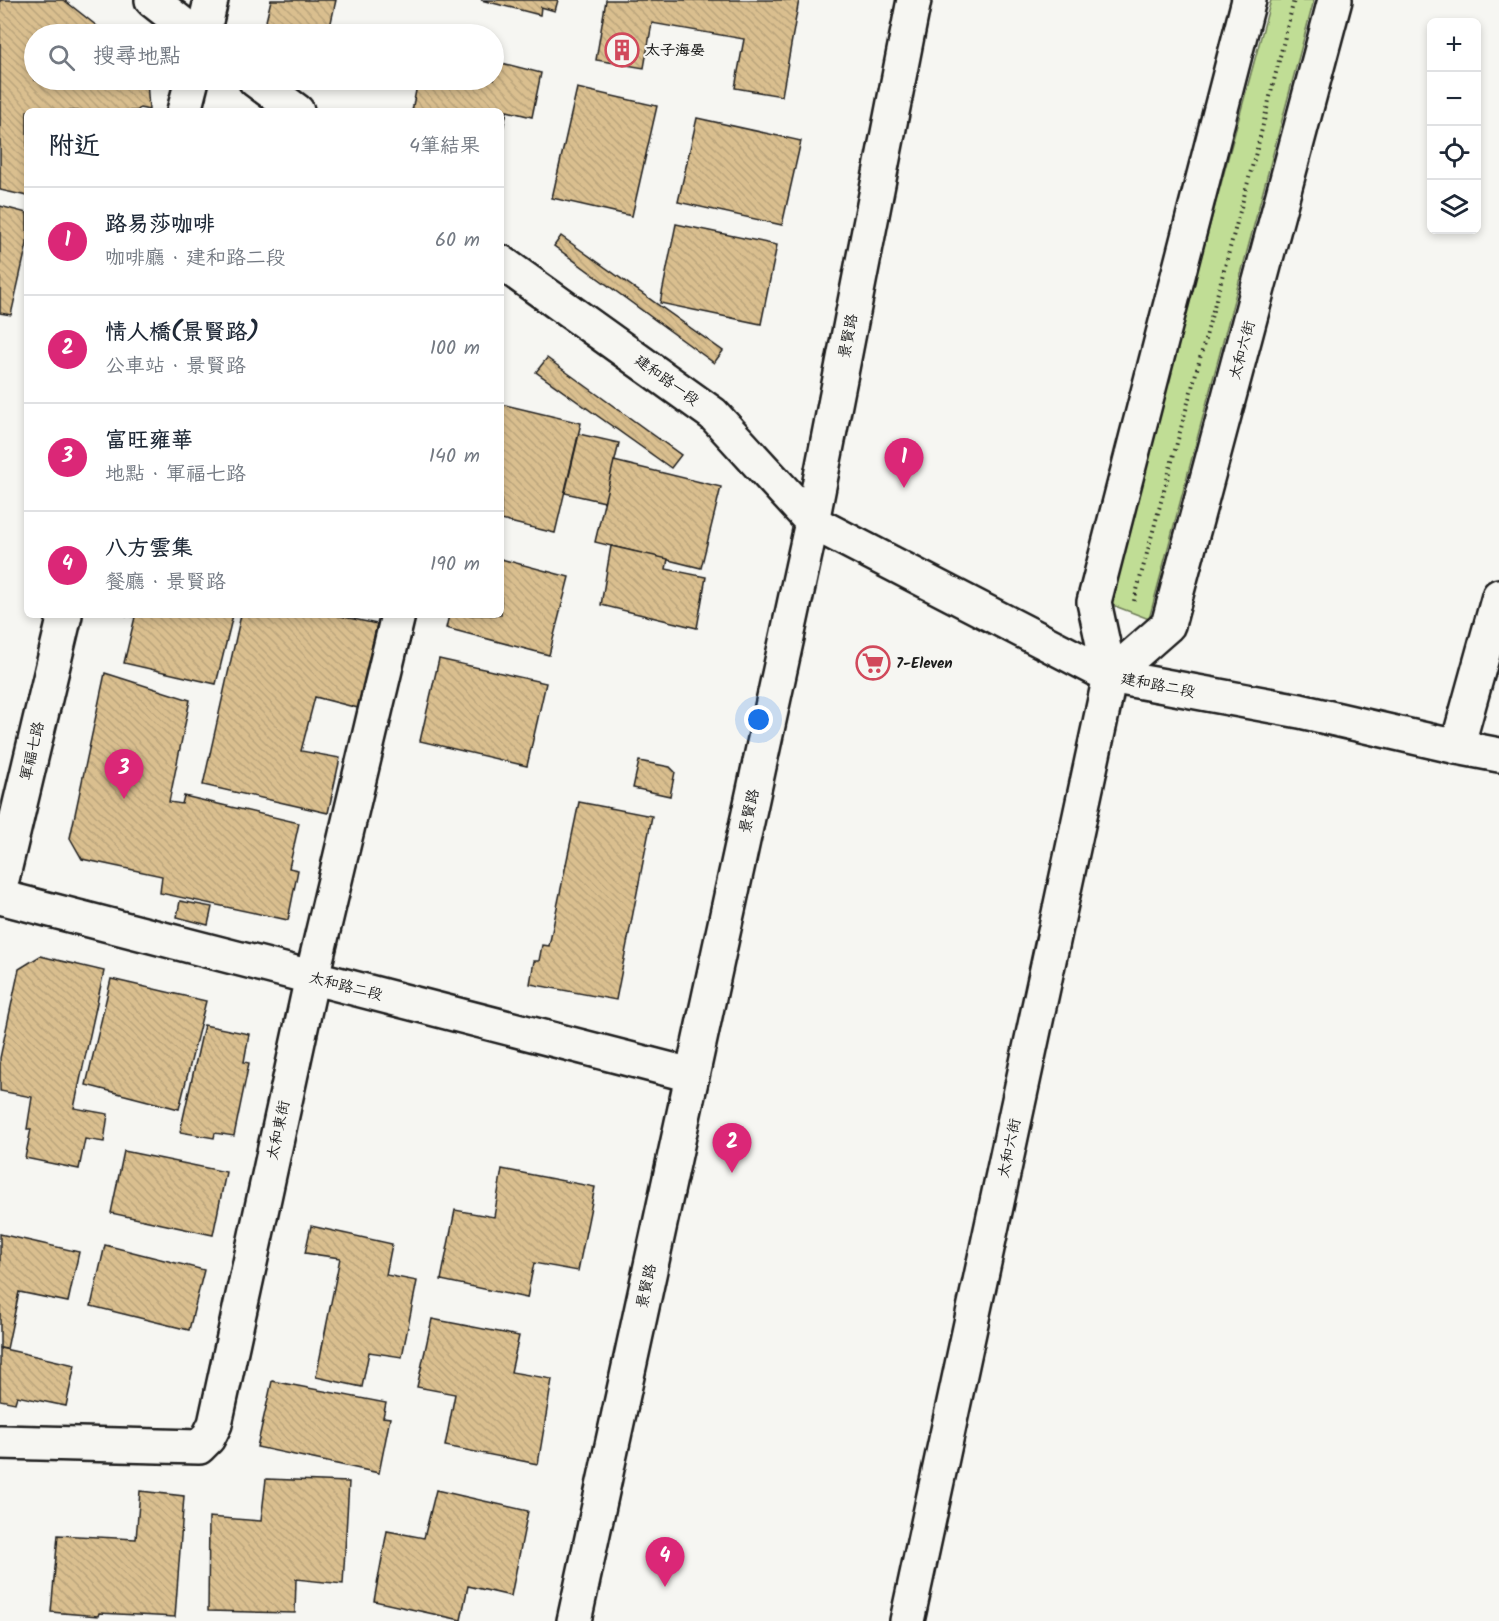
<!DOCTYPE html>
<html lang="zh-TW">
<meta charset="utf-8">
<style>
body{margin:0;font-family:Kalam,"LXGW WenKai TC",sans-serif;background:#f6f6f7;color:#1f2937}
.controls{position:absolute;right:18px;top:18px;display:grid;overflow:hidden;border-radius:9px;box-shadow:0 3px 9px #0003}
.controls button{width:54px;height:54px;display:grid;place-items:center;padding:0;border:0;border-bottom:2px solid #e0e1e3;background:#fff;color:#1f2937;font:30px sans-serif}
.you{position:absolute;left:759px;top:720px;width:21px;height:21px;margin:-15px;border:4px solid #fff;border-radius:50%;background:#1a73e8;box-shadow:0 0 0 9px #1a73e833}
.badge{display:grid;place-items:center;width:39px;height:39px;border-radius:50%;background:#db2777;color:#fff;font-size:20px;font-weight:700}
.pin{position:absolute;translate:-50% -50px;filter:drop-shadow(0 2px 3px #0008)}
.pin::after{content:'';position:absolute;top:32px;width:21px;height:18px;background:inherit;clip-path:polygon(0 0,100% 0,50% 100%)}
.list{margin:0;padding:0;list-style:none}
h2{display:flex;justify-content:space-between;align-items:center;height:78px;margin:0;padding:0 24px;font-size:26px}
h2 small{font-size:20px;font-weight:400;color:#747a83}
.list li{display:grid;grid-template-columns:39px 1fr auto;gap:18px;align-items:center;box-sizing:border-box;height:108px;padding:0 24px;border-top:2px solid #e0e1e3}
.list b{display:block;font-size:22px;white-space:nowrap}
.list p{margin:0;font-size:20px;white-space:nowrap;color:#747a83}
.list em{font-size:20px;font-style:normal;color:#747a83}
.icon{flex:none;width:33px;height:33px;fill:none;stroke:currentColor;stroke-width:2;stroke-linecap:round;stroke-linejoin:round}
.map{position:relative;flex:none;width:1499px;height:1621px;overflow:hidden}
.search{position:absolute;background:#fff;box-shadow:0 3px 9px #0003;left:24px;top:24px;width:480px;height:66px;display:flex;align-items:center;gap:15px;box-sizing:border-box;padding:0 21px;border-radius:33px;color:#747a83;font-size:22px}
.panel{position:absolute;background:#fff;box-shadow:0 3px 9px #0003;left:24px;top:108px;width:480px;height:510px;border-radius:9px}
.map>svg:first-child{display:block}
.green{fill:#c0dd95;stroke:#6e7c58;stroke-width:1.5}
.building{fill:url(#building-back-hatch);stroke:#1c1c1c;stroke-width:1.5}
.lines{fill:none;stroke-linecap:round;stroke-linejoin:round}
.minor-casing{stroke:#1c1c1c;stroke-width:38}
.path{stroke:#1c1c1c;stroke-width:4;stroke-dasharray:1.5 4.5;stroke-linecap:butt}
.minor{stroke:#f6f6f2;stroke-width:33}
.labels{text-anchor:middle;stroke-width:4.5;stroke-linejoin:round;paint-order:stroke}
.poi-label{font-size:15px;font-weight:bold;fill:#1c1c1c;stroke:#f6f6f2;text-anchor:start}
.street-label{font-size:15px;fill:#1c1c1c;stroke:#f6f6f2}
</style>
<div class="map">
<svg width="1499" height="1621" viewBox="0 0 1499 1621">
<defs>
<pattern id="building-back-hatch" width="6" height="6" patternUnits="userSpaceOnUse" patternTransform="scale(1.5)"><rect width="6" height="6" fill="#dabf8f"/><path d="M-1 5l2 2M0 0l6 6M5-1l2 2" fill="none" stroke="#baa47b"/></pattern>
</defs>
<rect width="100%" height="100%" fill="#f6f6f2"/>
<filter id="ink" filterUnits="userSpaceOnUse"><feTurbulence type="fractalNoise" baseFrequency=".0167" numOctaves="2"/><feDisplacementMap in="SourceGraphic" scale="12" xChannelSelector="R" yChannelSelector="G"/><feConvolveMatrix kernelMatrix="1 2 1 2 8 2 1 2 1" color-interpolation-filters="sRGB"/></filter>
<g filter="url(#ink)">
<!-- green -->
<polygon class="green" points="1271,0 1314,0 1149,619 1107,603"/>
<!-- building -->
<g class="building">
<polygon points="0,0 64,0 107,34 34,34 34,80 147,80 149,110 140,108 137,111 27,111 27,196 0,190"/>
<polygon points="271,0 336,0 330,27 322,23 320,34 263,34"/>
<polygon points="481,0 558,0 555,11 541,7 540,15"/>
<polygon points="606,0 799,0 782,96 735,88 744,39 652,23 644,68 596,60"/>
<polygon points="494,61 541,73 532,117 507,111 501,138 501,111 412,111 418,80 494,80"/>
<polygon points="577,88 657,106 632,216 552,198"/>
<polygon points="697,118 801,141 782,225 678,202"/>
<polygon points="0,206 27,213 27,244 11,315 0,313"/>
<polygon points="676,224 777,245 761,324 660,303"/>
<polygon points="561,236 723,351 714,363 554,246"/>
<polygon points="547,358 681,455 671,468 536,372"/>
<polygon points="501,404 581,423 555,533 501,520"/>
<polygon points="579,434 619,443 605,502 565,493"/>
<polygon points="614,461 721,487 701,568 595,542"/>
<polygon points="611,546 668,559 666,569 706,577 697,628 601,605"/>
<polygon points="501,559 569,577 549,655 446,628 449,615 501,615"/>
<polygon points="123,615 233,615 216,684 124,663 135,617"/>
<polygon points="241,615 335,615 377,624 358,708 315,697 301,751 340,758 328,813 203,785"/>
<polygon points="439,659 546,683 527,766 420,741"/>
<polygon points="105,673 190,700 169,802 182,804 184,796 299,823 289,868 298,870 288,920 160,893 162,876 82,859 70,838"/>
<polygon points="639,761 670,767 675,772 670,796 633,788"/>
<polygon points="579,802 652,816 616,1000 530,984 534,961 539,961 542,945 549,946"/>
<polygon points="180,901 212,907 208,925 177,917"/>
<polygon points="40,956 104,971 74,1108 108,1114 104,1142 85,1139 79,1169 25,1158 31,1129 27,1129 32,1097 0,1091 0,1058 19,969"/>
<polygon points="111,979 206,1001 179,1109 86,1085"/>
<polygon points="204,1025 249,1034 244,1062 249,1063 234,1136 215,1133 214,1138 180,1132"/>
<polygon points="124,1151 226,1172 213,1235 111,1213"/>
<polygon points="502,1169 595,1187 578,1271 534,1263 527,1298 441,1280 455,1210 494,1217"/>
<polygon points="311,1226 392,1244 386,1275 417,1281 402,1357 369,1352 362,1387 316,1377 340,1258 305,1253"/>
<polygon points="0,1234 79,1252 68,1302 19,1292 7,1349 0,1348"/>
<polygon points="105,1245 204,1270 189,1330 91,1306"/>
<polygon points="432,1319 519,1336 511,1372 552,1379 538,1464 445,1446 455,1394 417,1387"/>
<polygon points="0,1348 75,1365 66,1406 17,1396 15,1403 0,1400"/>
<polygon points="272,1381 386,1403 383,1417 390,1418 379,1473 257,1447"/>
<polygon points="266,1479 349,1482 343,1584 296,1579 295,1613 208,1611 209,1517 261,1521"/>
<polygon points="436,1490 528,1511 511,1596 468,1586 461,1620 374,1601 387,1531 424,1538"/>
<polygon points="140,1491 184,1496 175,1617 99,1613 98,1616 51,1612 58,1535 136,1539"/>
</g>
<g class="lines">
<!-- minor casing -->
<g class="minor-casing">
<g id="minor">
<polyline points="152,0 195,34"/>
<polyline points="203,34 211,0"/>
<polyline points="255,80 297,111"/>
<polyline points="184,111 192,80"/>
<polyline points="501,262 713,414 812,522 1110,676 1300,711 1457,747 1499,755"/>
<polyline points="1110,676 1168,625 1335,0"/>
<polyline points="1457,747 1499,596"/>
<polyline points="0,888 65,615"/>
<polyline points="0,897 691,1075"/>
<polyline points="0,1442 199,1447 208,1438 215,1424 312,977 398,615"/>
<polyline points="574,1621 812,522 914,0"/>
<polyline points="907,1621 1110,676 1094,602 1249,0"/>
</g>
</g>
<!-- path -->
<polyline class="path" points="1134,601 1258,145 1294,0"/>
<!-- minor -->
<use href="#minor" class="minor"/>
</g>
</g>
<!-- icons -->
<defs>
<g id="building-ring" transform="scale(1.725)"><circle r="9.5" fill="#f6f6f2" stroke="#d1495b" stroke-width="1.5"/><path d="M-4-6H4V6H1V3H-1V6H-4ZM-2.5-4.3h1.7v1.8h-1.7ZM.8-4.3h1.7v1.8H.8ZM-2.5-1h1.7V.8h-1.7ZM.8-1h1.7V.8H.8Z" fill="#d1495b"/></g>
<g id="supermarket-ring" transform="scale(1.725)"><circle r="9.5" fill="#f6f6f2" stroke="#d1495b" stroke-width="1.5"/><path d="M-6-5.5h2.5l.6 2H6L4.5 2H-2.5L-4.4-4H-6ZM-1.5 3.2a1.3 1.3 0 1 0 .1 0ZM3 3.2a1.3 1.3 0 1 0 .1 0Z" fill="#d1495b"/></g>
</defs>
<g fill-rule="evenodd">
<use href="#building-ring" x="622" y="50"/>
<use href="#supermarket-ring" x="873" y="663"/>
</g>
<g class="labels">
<!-- poi labels -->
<g class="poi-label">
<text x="645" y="55">太子海晏</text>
<text x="896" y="668">7-Eleven</text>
</g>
<!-- street labels -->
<g class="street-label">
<text transform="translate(848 336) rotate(-79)" y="5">景賢路</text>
<text transform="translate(1242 350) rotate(-75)" y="5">太和六街</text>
<text transform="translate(667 380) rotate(36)" y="5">建和路一段</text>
<text transform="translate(1158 685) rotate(11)" y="5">建和路二段</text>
<text transform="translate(32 751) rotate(-77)" y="5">軍福七路</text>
<text transform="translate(749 811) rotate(-78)" y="5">景賢路</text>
<text transform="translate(346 986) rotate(14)" y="5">太和路二段</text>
<text transform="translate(278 1130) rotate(-78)" y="5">太和東街</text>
<text transform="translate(1009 1148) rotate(-78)" y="5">太和六街</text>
<text transform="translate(646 1286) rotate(-78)" y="5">景賢路</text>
</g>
</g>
</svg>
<div class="controls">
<button>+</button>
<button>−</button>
<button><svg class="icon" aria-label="locate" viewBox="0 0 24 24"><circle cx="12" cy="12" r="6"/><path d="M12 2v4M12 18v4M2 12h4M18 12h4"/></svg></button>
<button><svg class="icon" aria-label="layers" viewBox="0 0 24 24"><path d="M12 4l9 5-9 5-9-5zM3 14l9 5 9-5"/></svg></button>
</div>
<div class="you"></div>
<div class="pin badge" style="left:904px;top:488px">1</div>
<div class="pin badge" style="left:732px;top:1173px">2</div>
<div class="pin badge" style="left:124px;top:799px">3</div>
<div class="pin badge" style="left:665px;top:1587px">4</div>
<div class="search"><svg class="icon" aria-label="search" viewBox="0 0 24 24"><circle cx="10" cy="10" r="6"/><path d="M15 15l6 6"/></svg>搜尋地點</div>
<section class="panel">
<h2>附近<small>4筆結果</small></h2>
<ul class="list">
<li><span class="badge">1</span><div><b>路易莎咖啡</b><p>咖啡廳 · 建和路二段</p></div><em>60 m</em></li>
<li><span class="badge">2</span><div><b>情人橋(景賢路)</b><p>公車站 · 景賢路</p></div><em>100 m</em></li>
<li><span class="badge">3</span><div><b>富旺雍華</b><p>地點 · 軍福七路</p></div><em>140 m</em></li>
<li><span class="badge">4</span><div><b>八方雲集</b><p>餐廳 · 景賢路</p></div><em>190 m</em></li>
</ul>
</section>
</div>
